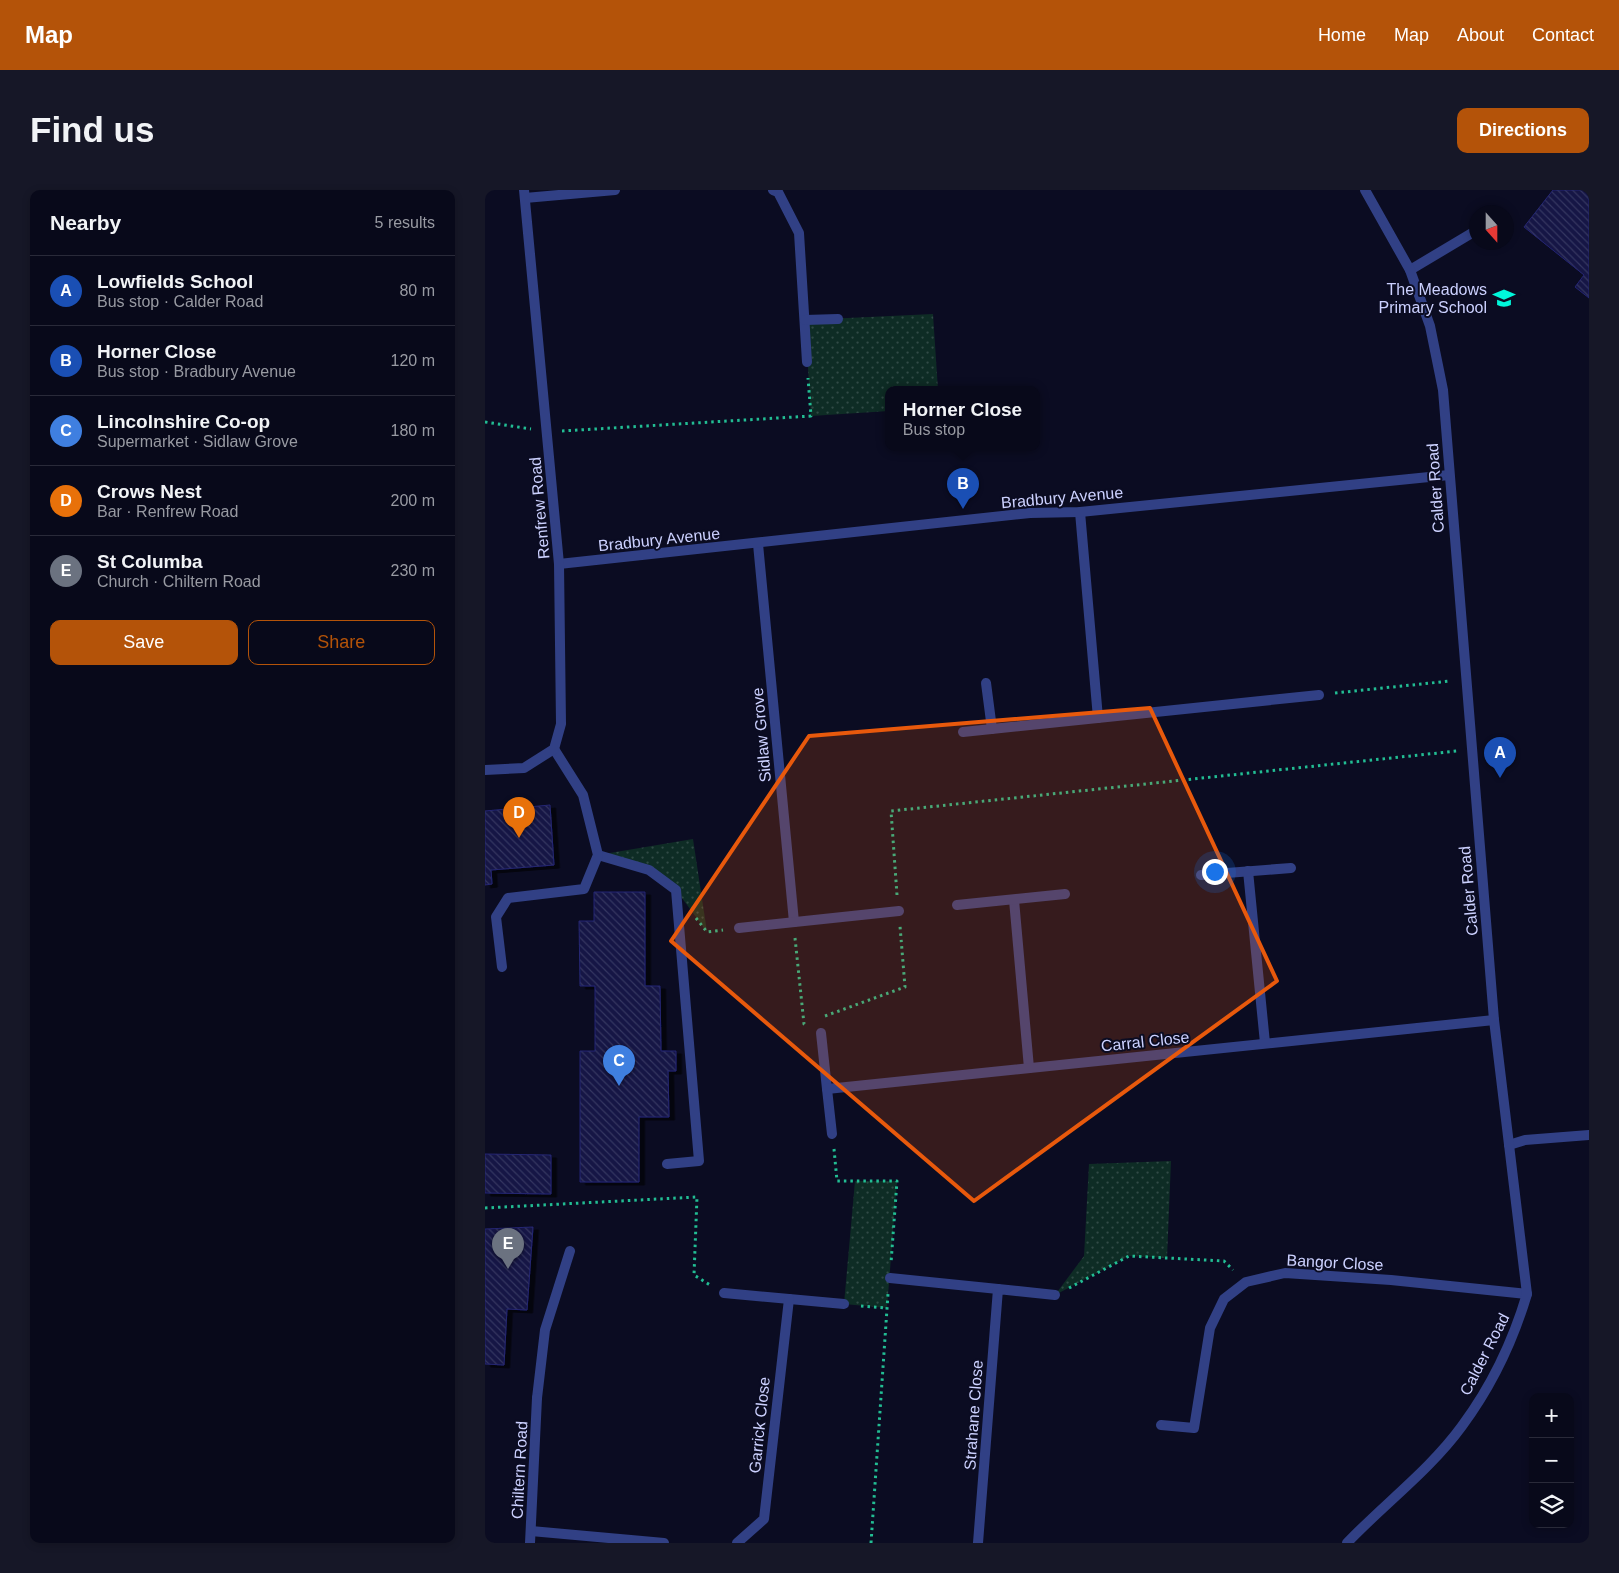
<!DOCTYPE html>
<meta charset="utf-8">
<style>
body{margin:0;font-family:Arial,sans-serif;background:#161727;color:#f1f3f6}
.controls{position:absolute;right:15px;bottom:15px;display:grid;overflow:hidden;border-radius:10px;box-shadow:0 2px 8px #0003}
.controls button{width:45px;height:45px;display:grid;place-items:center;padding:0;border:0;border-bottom:1px solid #292a39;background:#08091a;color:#f1f3f6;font:25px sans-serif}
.compass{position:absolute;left:984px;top:15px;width:45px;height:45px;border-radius:50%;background:#08091a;box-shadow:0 2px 8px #0003;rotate:159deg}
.you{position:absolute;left:729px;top:681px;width:18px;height:18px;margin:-12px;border:4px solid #fff;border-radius:50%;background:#1a73e8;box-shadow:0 0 0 8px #1a73e833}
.badge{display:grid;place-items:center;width:32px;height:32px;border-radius:50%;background:#b45309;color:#fff;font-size:16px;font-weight:700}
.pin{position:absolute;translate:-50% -41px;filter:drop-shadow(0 1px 2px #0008)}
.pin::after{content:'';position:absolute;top:26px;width:18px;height:15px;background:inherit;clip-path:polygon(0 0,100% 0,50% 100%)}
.popup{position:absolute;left:400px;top:196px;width:155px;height:65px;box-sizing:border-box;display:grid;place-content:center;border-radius:10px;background:#08091a;filter:drop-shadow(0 1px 4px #0005);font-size:16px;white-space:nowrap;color:#989aa2}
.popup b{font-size:19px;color:#f1f3f6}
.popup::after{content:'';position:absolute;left:50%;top:100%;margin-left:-10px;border:10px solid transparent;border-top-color:#08091a}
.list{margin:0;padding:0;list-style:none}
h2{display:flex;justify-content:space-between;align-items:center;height:65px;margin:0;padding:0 20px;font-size:21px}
h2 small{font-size:16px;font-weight:400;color:#989aa2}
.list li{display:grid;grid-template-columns:32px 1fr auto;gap:15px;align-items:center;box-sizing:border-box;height:70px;padding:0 20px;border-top:1px solid #292a39}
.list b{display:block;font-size:19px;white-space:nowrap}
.list p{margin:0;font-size:16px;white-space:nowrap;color:#989aa2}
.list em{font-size:16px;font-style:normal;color:#989aa2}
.actions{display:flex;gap:10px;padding:15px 20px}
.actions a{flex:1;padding:11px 0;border:1px solid #b45309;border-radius:10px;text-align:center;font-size:18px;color:#b45309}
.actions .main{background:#b45309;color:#fff}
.icon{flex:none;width:28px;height:28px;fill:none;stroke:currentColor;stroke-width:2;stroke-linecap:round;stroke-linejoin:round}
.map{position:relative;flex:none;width:1104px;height:1353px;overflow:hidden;border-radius:10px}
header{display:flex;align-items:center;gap:30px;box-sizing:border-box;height:70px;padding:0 25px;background:#b45309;color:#fff}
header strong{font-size:24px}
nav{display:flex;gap:28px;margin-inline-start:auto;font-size:18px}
.intro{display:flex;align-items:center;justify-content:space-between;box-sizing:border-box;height:120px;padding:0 30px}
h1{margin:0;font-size:35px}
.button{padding:12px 22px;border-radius:10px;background:#b45309;color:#fff;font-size:18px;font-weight:700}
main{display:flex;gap:30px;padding:0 30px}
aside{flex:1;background:#08091a;border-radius:10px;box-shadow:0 2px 8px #0003}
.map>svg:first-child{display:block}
.green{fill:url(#green-dots)}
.building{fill:url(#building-back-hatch);stroke:#252673;filter:url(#shadow)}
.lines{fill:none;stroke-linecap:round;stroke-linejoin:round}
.path{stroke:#22bd93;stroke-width:3;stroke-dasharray:2.5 4;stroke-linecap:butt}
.lane{stroke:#314085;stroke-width:10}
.street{stroke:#314085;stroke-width:10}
.marked{fill:#e8590c;fill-opacity:0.2;stroke:#e8590c;stroke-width:4;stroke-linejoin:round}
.labels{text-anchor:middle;stroke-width:4;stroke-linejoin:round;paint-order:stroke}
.poi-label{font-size:16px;fill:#ccd1ff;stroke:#0b0c22;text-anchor:end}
.street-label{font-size:16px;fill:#ccd1ff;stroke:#0b0c22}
</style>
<header>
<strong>Map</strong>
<nav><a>Home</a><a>Map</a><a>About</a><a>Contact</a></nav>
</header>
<div class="intro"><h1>Find us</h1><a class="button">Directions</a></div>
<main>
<aside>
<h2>Nearby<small>5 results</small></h2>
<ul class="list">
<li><span class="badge" style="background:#1a4fb4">A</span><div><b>Lowfields School</b><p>Bus stop · Calder Road</p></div><em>80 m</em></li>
<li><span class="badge" style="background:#1a4fb4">B</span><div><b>Horner Close</b><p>Bus stop · Bradbury Avenue</p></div><em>120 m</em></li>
<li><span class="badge" style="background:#3f7fe0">C</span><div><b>Lincolnshire Co-op</b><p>Supermarket · Sidlaw Grove</p></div><em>180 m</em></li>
<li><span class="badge" style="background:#e8710a">D</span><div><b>Crows Nest</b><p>Bar · Renfrew Road</p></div><em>200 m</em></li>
<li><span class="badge" style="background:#6b7280">E</span><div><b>St Columba</b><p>Church · Chiltern Road</p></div><em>230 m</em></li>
</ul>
<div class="actions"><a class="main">Save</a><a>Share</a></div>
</aside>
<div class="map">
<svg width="1104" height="1353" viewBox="0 0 1104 1353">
<defs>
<pattern id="green-dots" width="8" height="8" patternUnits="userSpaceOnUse" patternTransform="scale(1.25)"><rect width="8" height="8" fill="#0e2c25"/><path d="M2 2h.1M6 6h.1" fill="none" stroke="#304a46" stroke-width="1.8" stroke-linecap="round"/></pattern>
<pattern id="building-back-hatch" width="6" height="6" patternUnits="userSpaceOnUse" patternTransform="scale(1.25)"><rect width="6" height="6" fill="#151645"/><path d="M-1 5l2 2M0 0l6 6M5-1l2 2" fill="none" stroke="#363761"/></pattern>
<filter id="shadow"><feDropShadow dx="5.5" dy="3" stdDeviation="0" flood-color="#0009"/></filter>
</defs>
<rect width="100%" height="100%" fill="#0b0c22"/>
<!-- green -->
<g class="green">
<polygon points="448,124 453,200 404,200 404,221 326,226 320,130"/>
<polygon points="208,649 222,742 191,700 164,680 113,665"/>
<polygon points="686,971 682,1068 644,1066 570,1105 599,1066 604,974"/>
<polygon points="370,991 412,991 402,1118 359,1114"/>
</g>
<!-- building -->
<g class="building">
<polygon points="1068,0 1104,0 1104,108 1090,97 1099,85 1039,37"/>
<polygon points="65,615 69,675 6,680 7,694 0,695 0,621"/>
<polygon points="109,702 160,702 160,796 175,796 176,861 191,861 191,881 183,881 184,927 154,927 154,992 95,992 95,861 110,861 110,796 95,796 94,731 109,731"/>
<polygon points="0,964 66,965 66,1004 0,1003"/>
<polygon points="48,1037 42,1120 22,1119 19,1175 0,1174 0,1039"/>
</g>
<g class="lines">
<!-- path -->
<g class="path">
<polyline points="0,232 46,239"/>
<polyline points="77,241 326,226 323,188"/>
<polyline points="850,503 965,491"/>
<polyline points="412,705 406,621 972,561"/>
<polyline points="211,728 222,742 238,740"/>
<polyline points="310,748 319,834 323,836"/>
<polyline points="340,826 420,797 415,736"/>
<polyline points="349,959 352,991 412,991 406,1073"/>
<polyline points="0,1018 212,1007 209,1085 225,1095"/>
<polyline points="584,1098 644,1066 739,1071 748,1080"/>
<polyline points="376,1116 402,1118"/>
<polyline points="386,1353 403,1104"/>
</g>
<!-- lane -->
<g class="lane">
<polyline points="925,80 992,40"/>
<polyline points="113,665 164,680 191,700 214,971 182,974"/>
<polyline points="17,777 11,727 23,708 99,699 113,665 98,605 69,559"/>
<polyline points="1024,955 1040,950 1104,945"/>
<polyline points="52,1208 60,1140 85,1061"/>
</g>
<!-- street -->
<g class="street">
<polyline points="288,0 293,2 314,43 322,172"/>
<polyline points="40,8 130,0"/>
<polyline points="320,130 353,129"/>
<polyline points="595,322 613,528"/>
<polyline points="273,354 309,732"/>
<polyline points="74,374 545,323 595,322 964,285"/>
<polyline points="501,493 507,539"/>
<polyline points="478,542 834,505"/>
<polyline points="0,580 39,578 69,559 76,534 74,374 39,0"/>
<polyline points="763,681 780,853"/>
<polyline points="716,685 806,678"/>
<polyline points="529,710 544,878"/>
<polyline points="472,715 580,704"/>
<polyline points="254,738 414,721"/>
<polyline points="336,843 342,899"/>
<polyline points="347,944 342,899 1009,830"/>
<polyline points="405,1088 513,1099"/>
<polyline points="239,1103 359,1114"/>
<polyline points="676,1235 709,1238 725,1138 739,1109 761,1092 800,1083 906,1090 1042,1104"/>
<polyline points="46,1341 179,1353"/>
<polyline points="45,1353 52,1208"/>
<polyline points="252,1353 279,1329 304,1109"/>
<polyline points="493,1353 513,1099 570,1105"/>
<path d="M862,1353C899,1314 945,1280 977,1236C1006,1197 1028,1151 1042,1104L1009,830L958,200L945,136L925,80L880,0"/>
</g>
</g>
<!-- marked area -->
<path class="marked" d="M665,518L792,791L489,1011L186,751L324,546Z"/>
<!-- icons -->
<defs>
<g id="school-bare" transform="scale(1.725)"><path d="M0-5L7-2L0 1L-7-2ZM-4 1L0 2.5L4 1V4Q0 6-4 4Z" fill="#00f7db" stroke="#0b0c22" stroke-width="2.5" paint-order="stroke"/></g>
</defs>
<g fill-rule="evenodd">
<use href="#school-bare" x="1019" y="108"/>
</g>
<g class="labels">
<!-- poi labels -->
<g class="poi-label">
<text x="1002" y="105">The Meadows<tspan x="1002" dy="18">Primary School</tspan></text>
</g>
<!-- street labels -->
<g class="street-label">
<text transform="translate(950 298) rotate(-94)" y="6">Calder Road</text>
<text transform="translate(577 307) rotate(-5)" y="6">Bradbury Avenue</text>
<text transform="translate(54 318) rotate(-95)" y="6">Renfrew Road</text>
<text transform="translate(174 349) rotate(-6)" y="6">Bradbury Avenue</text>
<text transform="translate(276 545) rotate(-95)" y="6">Sidlaw Grove</text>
<text transform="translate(983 701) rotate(-95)" y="6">Calder Road</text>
<text transform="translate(660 851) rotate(-6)" y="6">Carral Close</text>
<text transform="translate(850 1072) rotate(3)" y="6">Bangor Close</text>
<text transform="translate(999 1164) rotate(-63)" y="6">Calder Road</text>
<text transform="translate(488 1225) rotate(-86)" y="6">Strahane Close</text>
<text transform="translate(274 1235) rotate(-84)" y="6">Garrick Close</text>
<text transform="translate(34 1280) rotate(-87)" y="6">Chiltern Road</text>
</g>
</g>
</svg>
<div class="controls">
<button>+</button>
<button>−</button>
<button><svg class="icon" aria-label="layers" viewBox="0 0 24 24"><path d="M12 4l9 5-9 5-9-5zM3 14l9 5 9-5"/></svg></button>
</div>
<svg class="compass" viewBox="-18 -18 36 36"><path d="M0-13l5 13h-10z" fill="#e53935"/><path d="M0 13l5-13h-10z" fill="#989aa2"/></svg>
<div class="you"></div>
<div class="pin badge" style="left:1015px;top:588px;background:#1a4fb4">A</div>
<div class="pin badge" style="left:478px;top:319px;background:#1a4fb4">B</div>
<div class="popup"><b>Horner Close</b>Bus stop</div>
<div class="pin badge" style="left:134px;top:896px;background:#3f7fe0">C</div>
<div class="pin badge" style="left:34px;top:648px;background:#e8710a">D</div>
<div class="pin badge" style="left:23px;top:1079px;background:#6b7280">E</div>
</div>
</main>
